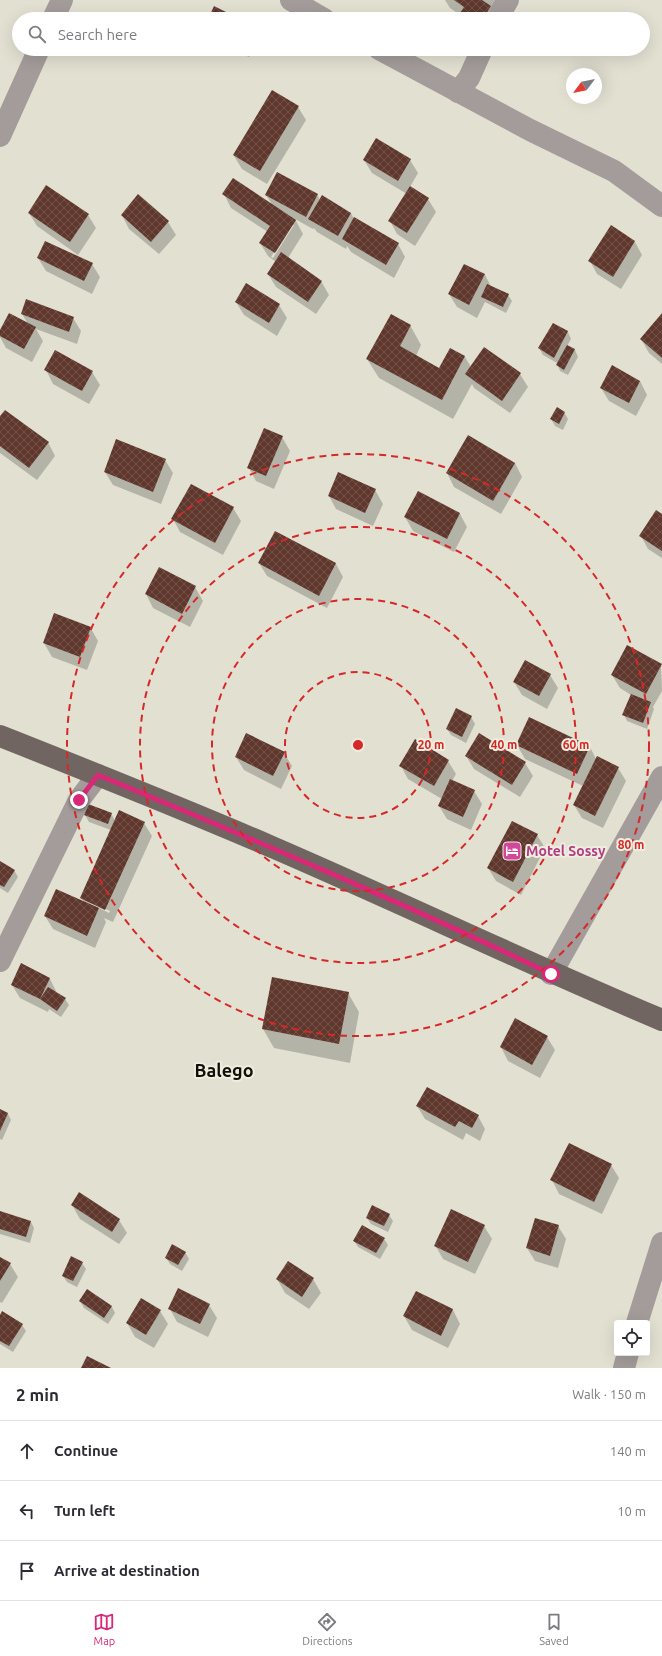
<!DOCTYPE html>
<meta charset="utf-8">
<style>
body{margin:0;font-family:Ubuntu,sans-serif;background:#f2f2f3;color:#2b2b33}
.controls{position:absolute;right:12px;bottom:12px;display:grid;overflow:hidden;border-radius:4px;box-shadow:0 4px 16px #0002}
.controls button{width:36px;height:36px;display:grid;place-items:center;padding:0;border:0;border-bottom:1px solid #e1e1e2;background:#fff;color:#2b2b33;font:20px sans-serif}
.compass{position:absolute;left:566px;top:68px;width:36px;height:36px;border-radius:50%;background:#fff;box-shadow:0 4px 16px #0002;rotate:238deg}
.stop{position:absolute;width:12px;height:12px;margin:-9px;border:3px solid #db2777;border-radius:50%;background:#fff}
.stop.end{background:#db2777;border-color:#fff;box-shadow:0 1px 4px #0008}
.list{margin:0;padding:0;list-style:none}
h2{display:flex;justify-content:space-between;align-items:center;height:52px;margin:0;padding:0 16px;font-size:17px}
h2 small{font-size:13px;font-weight:400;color:#7c7c81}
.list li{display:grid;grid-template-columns:26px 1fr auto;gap:12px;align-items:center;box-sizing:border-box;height:60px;padding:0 16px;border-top:1px solid #e1e1e2}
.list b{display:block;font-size:15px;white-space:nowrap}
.list em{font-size:13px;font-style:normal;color:#7c7c81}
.icon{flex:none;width:22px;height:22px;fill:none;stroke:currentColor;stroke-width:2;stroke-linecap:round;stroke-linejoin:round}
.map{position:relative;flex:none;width:662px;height:1368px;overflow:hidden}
.search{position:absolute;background:#fff;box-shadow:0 4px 16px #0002;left:12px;right:12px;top:12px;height:44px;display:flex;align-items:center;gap:10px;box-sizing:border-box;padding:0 14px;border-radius:22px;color:#7c7c81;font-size:15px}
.sheet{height:232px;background:#fff}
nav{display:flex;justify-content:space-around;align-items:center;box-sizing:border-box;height:56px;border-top:1px solid #e1e1e2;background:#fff;font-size:11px;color:#7c7c81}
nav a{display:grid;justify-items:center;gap:2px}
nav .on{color:#db2777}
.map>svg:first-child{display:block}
.shadow{fill:#0003;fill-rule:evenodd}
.building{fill:url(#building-cross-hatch)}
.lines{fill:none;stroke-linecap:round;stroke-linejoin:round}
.minor{stroke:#a39c9a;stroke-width:22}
.major{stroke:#716561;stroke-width:22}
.route{stroke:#db2777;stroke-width:5}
.ring{fill:none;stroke:#d62828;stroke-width:2;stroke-dasharray:7 5}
.labels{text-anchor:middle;stroke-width:4;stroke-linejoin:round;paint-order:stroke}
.hotel-label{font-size:14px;font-weight:bold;fill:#b23c85;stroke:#efedde;text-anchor:start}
.district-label{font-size:18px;font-weight:bold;fill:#11100b;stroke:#efedde}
.centre{fill:#d62828;stroke:#efedde;stroke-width:2}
.ring-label{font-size:12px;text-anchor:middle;font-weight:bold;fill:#d62828;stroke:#efedde;stroke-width:4;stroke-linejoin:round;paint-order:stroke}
</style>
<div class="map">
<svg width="662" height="1368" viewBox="0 0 662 1368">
<defs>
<pattern id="building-cross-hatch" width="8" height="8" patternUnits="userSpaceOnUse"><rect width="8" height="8" fill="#5f372c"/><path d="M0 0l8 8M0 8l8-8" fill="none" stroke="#715148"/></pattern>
</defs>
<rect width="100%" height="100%" fill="#e2e0d1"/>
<!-- shadow -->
<g class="shadow">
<polygon points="445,0 503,0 498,19 457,19 460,15 450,8"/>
<polygon points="232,49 253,49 249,57"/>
<polygon points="272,91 298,107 306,120 267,184 242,169 234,156"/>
<polygon points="364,160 410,160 418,173 410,187 428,199 436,212 415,246 397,234 390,221 407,194 372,173"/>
<polygon points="47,187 88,215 96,228 78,255 37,226 29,213"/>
<path d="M224,194L273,206L266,195L317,194L320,200L351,213L354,219L398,244L405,257L394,278L351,252L347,246L346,249L317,232L314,228L313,229L295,219L303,234L288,258L321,281L329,295L316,314L276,287L268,274L276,262L268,256L260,243L268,232L231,208ZM292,225H294L273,258L271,257Z"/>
<polygon points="122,215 168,222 176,235 159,254 129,229"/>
<polygon points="635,242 642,255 621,289 597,274 590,261"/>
<polygon points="38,258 92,264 100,277 92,294 46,271"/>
<polygon points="465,265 485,275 492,288 508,295 512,301 506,313 485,302 477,318 457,307 449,294"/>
<polygon points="246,285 279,305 287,318 277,336 244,315 236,302"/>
<polygon points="22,314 73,318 81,331 77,344 36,329 43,341 32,362 6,348 0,337 0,332 28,324"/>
<polygon points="662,314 662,364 649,353 641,339"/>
<polygon points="553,324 568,332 571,339 567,346 575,350 578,357 568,375 560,371 557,363 543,355 539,348"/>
<polygon points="410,325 421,345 416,356 440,369 451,349 465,357 471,367 484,348 520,374 528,387 510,413 474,388 472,384 453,419 379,378 367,359"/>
<polygon points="46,370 92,372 100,385 89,404 53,384"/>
<polygon points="640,381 647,395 636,416 609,401 601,388"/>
<polygon points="564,412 568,419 563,430 555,426 551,419"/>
<polygon points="0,418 48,442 55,456 37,480 0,453"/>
<polygon points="282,437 290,451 274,489 256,481 249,468"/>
<polygon points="165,460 173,473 161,504 113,485 105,472"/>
<polygon points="515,463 522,477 501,514 454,487 447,473"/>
<polygon points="375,490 383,504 373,526 336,509 329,496"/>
<polygon points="233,508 241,521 223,555 180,532 173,519"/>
<polygon points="460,514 467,527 454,552 413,531 405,517"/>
<polygon points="662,515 662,558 648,549 641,536"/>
<polygon points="275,532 336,564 343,577 327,608 267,576 259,563"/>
<polygon points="195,587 203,601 190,627 153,608 146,594"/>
<polygon points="90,627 98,641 87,670 52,657 44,643"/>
<polygon points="661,665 662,691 653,707 654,709 647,729 627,721 624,715 631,695 620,688 612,675"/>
<polygon points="550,675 558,688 547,709 522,695 514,682"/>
<polygon points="471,717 475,724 466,743 451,735 447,729"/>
<polygon points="529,718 590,747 596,759 618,768 626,781 603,828 582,818 574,805 583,786 525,759 517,745"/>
<polygon points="284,753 292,766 281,789 244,770 236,757"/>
<polygon points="466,756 525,763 533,776 520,797 474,769"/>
<polygon points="448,761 456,774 452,781 474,791 482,804 471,830 447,819 439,806 442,799 408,779 401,766"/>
<path d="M111,813L115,821L144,823L152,836L113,922L104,918L106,922L95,948L53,929L45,916L84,902L81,898L111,830L89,822L85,815ZM91,902L110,911L109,913L91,904Z"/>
<polygon points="537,835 545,848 521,895 496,881 488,868"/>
<polygon points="0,862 14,870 18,877 8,893 0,888"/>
<polygon points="50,979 57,993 65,999 69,1005 61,1017 49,1009 48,1012 20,998 12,985"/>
<polygon points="348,993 359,1012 350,1063 274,1048 263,1029"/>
<polygon points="547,1037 555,1050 540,1078 508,1061 501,1047"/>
<polygon points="417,1106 478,1116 485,1129 480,1141 466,1133 463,1140 425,1119"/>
<polygon points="0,1110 8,1114 11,1120 2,1140 0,1139"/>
<polygon points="611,1165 619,1178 602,1214 559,1194 552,1180"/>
<polygon points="72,1205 119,1220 127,1233 119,1244 80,1219"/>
<polygon points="0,1212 31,1222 34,1228 30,1243 0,1234"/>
<polygon points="389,1215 393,1221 388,1232 371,1224 367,1218"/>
<polygon points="484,1226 492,1239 475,1274 443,1259 435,1245"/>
<polygon points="558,1226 566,1239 558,1268 535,1261 527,1248"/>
<polygon points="384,1239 388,1245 380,1259 358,1247 354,1241"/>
<polygon points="185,1252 189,1259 182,1271 170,1264 166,1258"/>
<polygon points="0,1258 10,1264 18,1277 2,1303 0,1302"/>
<polygon points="82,1263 86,1269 77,1287 67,1282 63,1276"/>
<polygon points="277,1279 313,1279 321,1293 309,1309 285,1293"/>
<polygon points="87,1290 112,1307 115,1313 108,1324 84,1308 80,1301"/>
<polygon points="416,1292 453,1310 460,1324 448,1348 412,1330 404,1316"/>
<polygon points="209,1305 217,1318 208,1337 177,1322 170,1309"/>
<polygon points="160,1311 168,1324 154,1348 135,1337 127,1323"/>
<polygon points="0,1316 22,1325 26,1331 13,1352 0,1344"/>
</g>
<!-- building -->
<g class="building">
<polygon points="454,0 482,0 491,6 483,19 456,19 464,7"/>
<polygon points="214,6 240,19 208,19"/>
<polygon points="272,90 299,106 260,171 233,155"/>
<polygon points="376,138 411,159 398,181 363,160"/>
<polygon points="277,172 318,194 306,217 265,195"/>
<polygon points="233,178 296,220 275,253 259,243 270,226 222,194"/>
<polygon points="46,185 89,214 70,242 28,213"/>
<polygon points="410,186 429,198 407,233 388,221"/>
<polygon points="138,194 169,221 151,242 121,215"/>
<polygon points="322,195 351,213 338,236 308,219"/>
<polygon points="354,217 399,243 386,265 342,239"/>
<polygon points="611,225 635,241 613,277 588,261"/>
<polygon points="45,241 93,263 84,281 37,258"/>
<polygon points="281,252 322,281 308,302 267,274"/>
<polygon points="464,264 485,274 469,305 448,294"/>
<polygon points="246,283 280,304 269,323 235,302"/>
<polygon points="487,284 509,294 503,307 481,297"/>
<polygon points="26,299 74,317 69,332 21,314"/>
<polygon points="9,313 36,327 24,349 0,336 0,330"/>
<polygon points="662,313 662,358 640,339"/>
<polygon points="391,314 411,325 400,346 439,368 450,348 465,356 442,400 366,359"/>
<polygon points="553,323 568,331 554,358 538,348"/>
<polygon points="567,345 575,349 564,370 556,365"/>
<polygon points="484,347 521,373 502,401 465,374"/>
<polygon points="55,350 93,371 82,391 44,370"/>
<polygon points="612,365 640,381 629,403 600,388"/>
<polygon points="557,407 565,412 559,424 550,419"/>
<polygon points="5,410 49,442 29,468 0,446 0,416"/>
<polygon points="264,428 283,436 266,476 247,468"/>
<polygon points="468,435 515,463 493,501 446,473"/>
<polygon points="116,439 166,459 153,492 104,472"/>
<polygon points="338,472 376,489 365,513 328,496"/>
<polygon points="191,484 234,507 215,543 171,519"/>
<polygon points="418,491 460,513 447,539 404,517"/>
<polygon points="656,510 662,514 662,551 639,536"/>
<polygon points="275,531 336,563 319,596 258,563"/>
<polygon points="159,567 196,586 182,614 145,594"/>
<polygon points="54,613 91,627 80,657 43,643"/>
<polygon points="627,645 662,664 646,694 611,675"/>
<polygon points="525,660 551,674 539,696 513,682"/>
<polygon points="631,694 651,702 643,723 622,715"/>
<polygon points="456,708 472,716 462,737 446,729"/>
<polygon points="529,717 590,746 577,774 516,745"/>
<polygon points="246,733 285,752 273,776 235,757"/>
<polygon points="479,733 526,762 512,785 465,756"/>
<polygon points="415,739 449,760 434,786 399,766"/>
<polygon points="597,756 619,767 595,816 573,805"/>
<polygon points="450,779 475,790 463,817 438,806"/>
<polygon points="88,804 112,813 108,824 84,815"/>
<polygon points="119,810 145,822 105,910 80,898"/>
<polygon points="512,821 538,834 513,882 487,868"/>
<polygon points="0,861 15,870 4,887 0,885"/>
<polygon points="56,889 99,908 87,936 44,916"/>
<polygon points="21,963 50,978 40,999 11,985"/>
<polygon points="272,977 349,992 339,1044 262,1029"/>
<polygon points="48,987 66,998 57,1011 40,999"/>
<polygon points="515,1018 548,1036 532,1065 500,1047"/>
<polygon points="427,1087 479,1115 472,1128 459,1121 455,1127 416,1106"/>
<polygon points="0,1109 8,1113 0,1131"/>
<polygon points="569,1143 612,1164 594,1202 550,1180"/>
<polygon points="79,1192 120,1219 112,1232 71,1205"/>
<polygon points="372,1205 390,1214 384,1226 366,1218"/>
<polygon points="451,1209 485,1225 468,1262 434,1246"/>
<polygon points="0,1211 31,1221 26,1237 0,1229"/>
<polygon points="535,1218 559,1225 550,1256 526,1248"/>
<polygon points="362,1225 385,1238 376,1253 353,1241"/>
<polygon points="172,1244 186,1252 178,1265 165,1258"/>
<polygon points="71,1256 83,1262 73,1281 62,1276"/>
<polygon points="0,1257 11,1263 0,1281"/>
<polygon points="288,1261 314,1278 302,1297 276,1279"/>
<polygon points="178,1288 210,1304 200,1324 168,1309"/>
<polygon points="87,1289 112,1306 104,1318 79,1301"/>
<polygon points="416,1291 453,1309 441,1336 403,1316"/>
<polygon points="141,1298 161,1310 146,1335 126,1323"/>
<polygon points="2,1311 23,1324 9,1346 0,1341 0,1315"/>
<polygon points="87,1356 111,1368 81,1368"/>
</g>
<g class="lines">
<!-- minor -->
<g class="minor">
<polyline points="291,0 324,19"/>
<polyline points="53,19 62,0"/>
<polyline points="497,19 508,0"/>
<polyline points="379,49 530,130 614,171 662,206"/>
<polyline points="458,92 469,78 482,49"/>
<polyline points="0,136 39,49"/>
<polyline points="0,961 79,800 98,775"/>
<polyline points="551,974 662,777"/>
<polyline points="637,1323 662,1243"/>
<polyline points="624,1368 628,1353"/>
</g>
<!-- major -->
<path class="major" d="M0,736C91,772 182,808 272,847C402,903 531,965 662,1020"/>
</g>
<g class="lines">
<!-- route -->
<path class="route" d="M79,800L98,775C250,838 402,902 551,974"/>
</g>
<!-- distance rings -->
<g class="ring">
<circle cx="358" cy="745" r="73"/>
<circle cx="358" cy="745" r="146"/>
<circle cx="358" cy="745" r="218"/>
<circle cx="358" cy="745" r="291"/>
</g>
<!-- icons -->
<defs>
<g id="hotel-square" transform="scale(1)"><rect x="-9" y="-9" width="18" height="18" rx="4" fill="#d1479c" stroke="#efedde"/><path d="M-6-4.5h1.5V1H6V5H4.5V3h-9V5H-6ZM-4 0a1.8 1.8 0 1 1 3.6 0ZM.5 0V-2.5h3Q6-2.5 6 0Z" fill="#fff"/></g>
</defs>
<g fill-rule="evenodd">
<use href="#hotel-square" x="512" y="851"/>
</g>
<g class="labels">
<!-- hotel labels -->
<g class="hotel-label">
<text x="526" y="856">Motel Sossy</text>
</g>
<!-- district labels -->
<g class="district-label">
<text x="224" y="1077">Balego</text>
</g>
</g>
<circle cx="358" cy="745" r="6" class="centre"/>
<g class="ring-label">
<text x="431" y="749">20 m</text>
<text x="504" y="749">40 m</text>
<text x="576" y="749">60 m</text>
<text x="631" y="849">80 m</text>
</g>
</svg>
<div class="controls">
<button><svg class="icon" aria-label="locate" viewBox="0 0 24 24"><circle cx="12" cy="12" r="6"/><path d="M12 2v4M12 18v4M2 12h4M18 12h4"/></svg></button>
</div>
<svg class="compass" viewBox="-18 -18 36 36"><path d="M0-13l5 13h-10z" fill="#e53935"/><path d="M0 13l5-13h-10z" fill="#7c7c81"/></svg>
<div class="stop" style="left:551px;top:974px"></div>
<div class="stop end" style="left:79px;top:800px"></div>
<div class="search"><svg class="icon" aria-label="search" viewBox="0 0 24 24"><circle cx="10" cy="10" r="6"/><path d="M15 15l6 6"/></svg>Search here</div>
</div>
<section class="sheet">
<h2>2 min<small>Walk · 150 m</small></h2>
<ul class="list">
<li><svg class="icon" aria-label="ahead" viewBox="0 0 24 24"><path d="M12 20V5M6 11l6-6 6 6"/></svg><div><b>Continue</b></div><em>140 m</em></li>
<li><svg class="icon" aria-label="left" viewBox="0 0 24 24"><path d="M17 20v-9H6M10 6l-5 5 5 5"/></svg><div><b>Turn left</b></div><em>10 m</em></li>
<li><svg class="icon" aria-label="arrive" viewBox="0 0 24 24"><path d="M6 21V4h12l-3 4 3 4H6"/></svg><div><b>Arrive at destination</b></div></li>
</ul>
</section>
<nav>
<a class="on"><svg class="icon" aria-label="map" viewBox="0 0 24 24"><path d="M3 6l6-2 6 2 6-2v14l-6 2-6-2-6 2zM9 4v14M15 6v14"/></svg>Map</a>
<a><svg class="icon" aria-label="directions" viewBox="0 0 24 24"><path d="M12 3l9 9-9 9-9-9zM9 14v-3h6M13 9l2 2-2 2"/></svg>Directions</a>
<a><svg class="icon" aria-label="saved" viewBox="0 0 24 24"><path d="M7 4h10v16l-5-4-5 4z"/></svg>Saved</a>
</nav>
